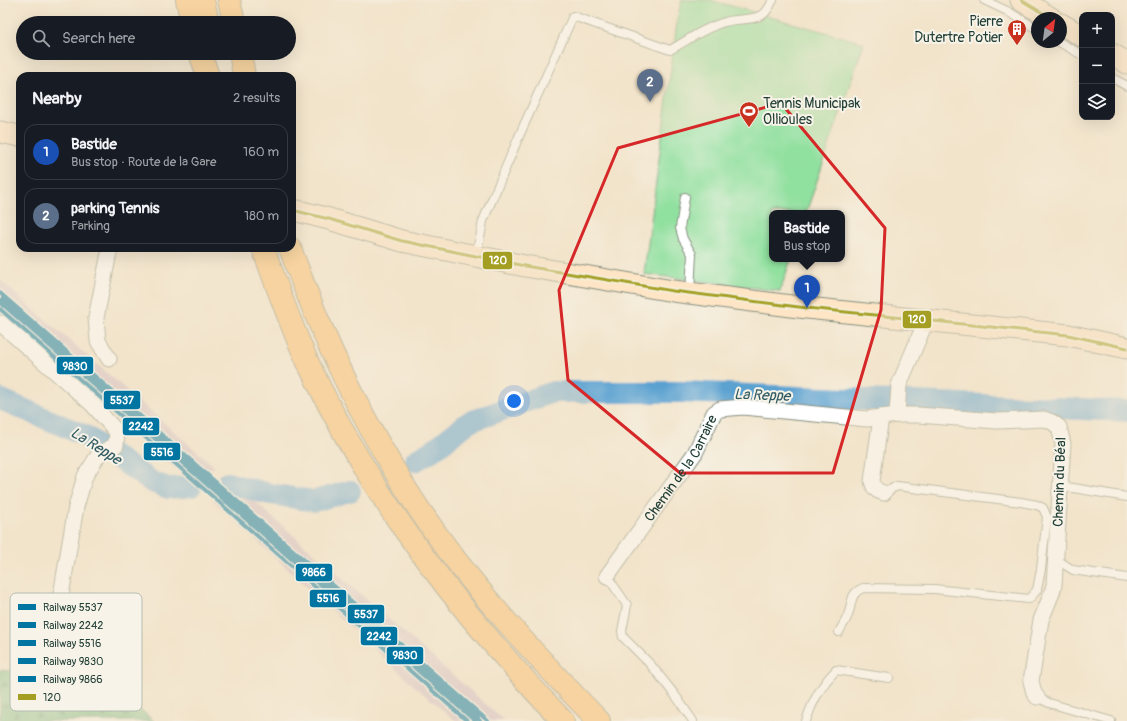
<!DOCTYPE html>
<meta charset="utf-8">
<style>
body{margin:0;font-family:Pangolin,sans-serif;background:#20242c;color:#f1f3f6}
.controls{position:absolute;right:12px;top:12px;display:grid;overflow:hidden;border-radius:8px;box-shadow:0 4px 16px #0002}
.controls button{width:36px;height:36px;display:grid;place-items:center;padding:0;border:0;border-bottom:1px solid #363941;background:#171b24;color:#f1f3f6;font:20px sans-serif}
.compass{position:absolute;left:1031px;top:12px;width:36px;height:36px;border-radius:50%;background:#171b24;box-shadow:0 4px 16px #0002;rotate:29deg}
.you{position:absolute;left:514px;top:401px;width:14px;height:14px;margin:-10px;border:3px solid #fff;border-radius:50%;background:#1a73e8;box-shadow:0 0 0 6px #1a73e833}
.badge{display:grid;place-items:center;width:26px;height:26px;border-radius:50%;background:#c8321e;color:#fff;font-size:13px;font-weight:700}
.pin{position:absolute;translate:-50% -33px;filter:drop-shadow(0 1px 2px #0008)}
.pin::after{content:'';position:absolute;top:21px;width:14px;height:12px;background:inherit;clip-path:polygon(0 0,100% 0,50% 100%)}
.popup{position:absolute;left:769px;top:210px;width:76px;height:52px;box-sizing:border-box;display:grid;place-content:center;border-radius:8px;background:#171b24;filter:drop-shadow(0 1px 3px #0005);font-size:13px;white-space:nowrap;color:#9ea1a6}
.popup b{font-size:15px;color:#f1f3f6}
.popup::after{content:'';position:absolute;left:50%;top:100%;margin-left:-8px;border:8px solid transparent;border-top-color:#171b24}
.list{margin:0;padding:0;list-style:none}
h2{display:flex;justify-content:space-between;align-items:center;height:52px;margin:0;padding:0 16px;font-size:17px}
h2 small{font-size:13px;font-weight:400;color:#9ea1a6}
.list li{display:grid;grid-template-columns:26px 1fr auto;gap:12px;align-items:center;box-sizing:border-box;height:56px;margin:0 8px 8px;padding:0 8px;border:1px solid #363941;border-radius:12px}
.list b{display:block;font-size:15px;white-space:nowrap}
.list p{margin:0;font-size:13px;white-space:nowrap;color:#9ea1a6}
.list em{font-size:13px;font-style:normal;color:#9ea1a6}
.icon{flex:none;width:22px;height:22px;fill:none;stroke:currentColor;stroke-width:2;stroke-linecap:round;stroke-linejoin:round}
.map{position:relative;flex:none;width:1127px;height:721px;overflow:hidden}
.search{position:absolute;background:#171b24;box-shadow:0 4px 16px #0002;left:16px;top:16px;width:280px;height:44px;display:flex;align-items:center;gap:10px;box-sizing:border-box;padding:0 14px;border-radius:22px;color:#9ea1a6;font-size:15px}
.panel{position:absolute;background:#171b24;box-shadow:0 4px 16px #0002;left:16px;top:72px;width:280px;height:180px;border-radius:12px}
.map>svg:first-child{display:block}
.railway{fill:#d2bdc5}
.forest{fill:url(#forest-firs);stroke:#4a7e5d}
.pitch{fill:#90e09f;stroke:#588e6a}
.lines{fill:none;stroke-linecap:round;stroke-linejoin:round}
.river{stroke:#5ba2d1;stroke-width:22}
.lane-casing{stroke:#889080;stroke-width:10}
.street-casing{stroke:#889080;stroke-width:17}
.secondary-casing{stroke:#889080;stroke-width:23}
.highway-casing{stroke:#889080;stroke-width:24}
.lane{stroke:#fff;stroke-width:8}
.street{stroke:#fff;stroke-width:15}
.secondary{stroke:#fde5c5;stroke-width:21}
.highway{stroke:#fabe6e;stroke-width:22}
.bus-1-casing{stroke:#f7f3e8;stroke-width:6}
.bus-1{stroke:#a49f22;stroke-width:3}
.rail-1-casing{stroke:#f7f3e8;stroke-width:7}
.rail-2-casing{stroke:#f7f3e8;stroke-width:7}
.rail-3-casing{stroke:#f7f3e8;stroke-width:7}
.rail-4-casing{stroke:#f7f3e8;stroke-width:7}
.rail-5-casing{stroke:#f7f3e8;stroke-width:7}
.rail-1{stroke:#0075a1;stroke-width:4}
.rail-2{stroke:#0075a1;stroke-width:4}
.rail-3{stroke:#0075a1;stroke-width:4}
.rail-4{stroke:#0075a1;stroke-width:4}
.rail-5{stroke:#0075a1;stroke-width:4}
.marked{fill:none;stroke:#d62828;stroke-width:3;stroke-linejoin:round}
.labels{text-anchor:middle;stroke-width:4;stroke-linejoin:round;paint-order:stroke}
.poi-label{font-size:14px;fill:#1f3d34;stroke:#f7f3e8;text-anchor:end}
.street-label{font-size:14px;fill:#1f3d34;stroke:#f7f3e8}
.water-label{font-size:15px;font-style:italic;fill:#315b63;stroke:#f7f3e8}
.key{fill:#f7f3e8;stroke:#b6bcb2;stroke-width:1}
.key-label{font-size:11px;fill:#1f3d34}
.line-badge{stroke:#f7f3e8;stroke-width:1.5}
.badge-label{font-size:11px;text-anchor:middle;font-weight:bold;fill:#fff}
</style>
<div class="map">
<svg width="1127" height="721" viewBox="0 0 1127 721">
<defs>
<pattern id="forest-firs" width="22" height="20" patternUnits="userSpaceOnUse"><rect width="22" height="20" fill="#74be86"/><path d="M5 1l3.5 6h-7zM16 11l3.5 6h-7z" fill="#5f9c6e"/></pattern>
</defs>
<rect width="100%" height="100%" fill="#f7f3e8"/>
<filter id="ink" filterUnits="userSpaceOnUse"><feTurbulence type="fractalNoise" baseFrequency=".025" numOctaves="2"/><feDisplacementMap in="SourceGraphic" scale="8" xChannelSelector="R" yChannelSelector="G"/><feConvolveMatrix kernelMatrix="1 2 1 2 8 2 1 2 1" color-interpolation-filters="sRGB"/></filter>
<filter id="wash" filterUnits="userSpaceOnUse"><feTurbulence type="fractalNoise" baseFrequency=".012" numOctaves="4" result="noise"/><feDisplacementMap in="SourceGraphic" scale="16" xChannelSelector="R" yChannelSelector="G"/><feGaussianBlur stdDeviation="0.9" result="paint"/><feColorMatrix in="noise" values="0 0 0 0 0 0 0 0 0 0 0 0 0 0 0 0 0 1.4 0 .05"/><feComposite in="paint" operator="in"/></filter>
<g filter="url(#wash)">
<rect width="100%" height="100%" fill="#f2e4cb"/>
<!-- railway -->
<g class="railway">
<polygon points="0,280 215,467 186,478 0,315"/>
<polygon points="212,499 252,499 505,721 456,721 412,684"/>
</g>
<!-- forest -->
<polygon class="forest" points="74,652 154,721 0,721 0,670 21,672"/>
<!-- pitch -->
<polygon class="pitch" points="682,0 710,0 864,43 806,213 772,213 772,259 791,259 780,291 644,274 678,15"/>
<g class="lines">
<!-- river -->
<g class="river">
<polyline points="0,399 84,435 152,482 168,488 185,487 191,486"/>
<polyline points="415,461 433,450 469,422 553,392 680,392 1127,411"/>
<polyline points="227,483 270,494 314,501 350,491"/>
</g>
</g>
</g>
<g filter="url(#ink)">
<g class="lines">
<!-- lane casing -->
<g class="lane-casing">
<g id="lane">
<polyline points="984,0 1007,11 1037,29"/>
<polyline points="1059,42 1082,55"/>
<polyline points="1112,78 1127,86"/>
<polyline points="685,197 680,228 683,239 692,254 690,292"/>
<path d="M475,255L480,238L483,221L520,134L573,16L670,50C688,40 706,27 725,22C737,18 751,21 762,15C768,12 770,5 773,0"/>
<polyline points="1061,486 1127,497"/>
<polyline points="1056,559 1073,570 1127,578"/>
<polyline points="607,576 627,605 622,631 623,637 650,664 675,695 693,721"/>
<path d="M839,632C842,626 846,621 848,615C853,602 849,594 863,588L934,589L1029,599L1037,590L1041,569L1047,517L1043,508L1037,505L1021,502L897,486L884,493"/>
<polyline points="1037,697 1049,703 1111,721"/>
<path d="M806,721C812,702 822,684 836,670L889,678"/>
</g>
</g>
<!-- street casing -->
<g class="street-casing">
<g id="street">
<polyline points="0,323 91,403 117,432 116,445 99,454 85,476 76,507 59,607 46,632"/>
<polyline points="109,359 98,341 96,318 110,248"/>
<polyline points="897,415 899,385 926,321"/>
<path d="M881,417L872,481C874,489 876,491 884,493"/>
<path id="s1" d="M607,576L695,453L714,413L720,409L743,407L867,419L897,415H918L997,421L1044,419L1052,422L1059,427L1063,444L1054,585L1052,593L1041,620L1031,681L1034,693L1037,697"/>
</g>
</g>
<!-- secondary casing -->
<g class="secondary-casing">
<g id="secondary">
<polyline points="1021,0 1051,18"/>
<polyline points="1061,24 1082,36"/>
<polyline points="1112,54 1127,63"/>
<polyline points="0,132 20,136"/>
<polyline points="298,211 329,219 402,241 525,266 673,291 807,308 1068,335 1127,348"/>
</g>
</g>
<!-- highway casing -->
<g class="highway-casing">
<g id="highway">
<polyline points="187,0 192,23"/>
<polyline points="203,0 208,23"/>
<polyline points="229,0 234,23"/>
<polyline points="200,53 208,76"/>
<polyline points="240,53 244,76"/>
<path d="M263,248C278,289 292,330 311,369C373,501 463,616 563,721"/>
<path d="M290,248C321,335 361,419 411,497C464,579 531,651 599,721"/>
</g>
</g>
<!-- lane -->
<use href="#lane" class="lane"/>
<!-- street -->
<use href="#street" class="street"/>
<!-- secondary -->
<use href="#secondary" class="secondary"/>
<!-- highway -->
<use href="#highway" class="highway"/>
<!-- bus-1 casing -->
<g class="bus-1-casing">
<g id="bus-1">
<polyline points="1021,0 1051,18"/>
<polyline points="292,210 329,219 402,241 525,266 673,291 807,308 1068,335 1127,348"/>
</g>
</g>
<!-- bus-1 -->
<use href="#bus-1" class="bus-1"/>
<!-- rail-1 casing -->
<g class="rail-1-casing">
<polyline id="rail-1" points="0,293 488,721"/>
</g>
<!-- rail-2 casing -->
<g class="rail-2-casing">
<polyline id="rail-2" points="0,302 475,721"/>
</g>
<!-- rail-3 casing -->
<g class="rail-3-casing">
<polyline id="rail-3" points="0,309 467,721"/>
</g>
<!-- rail-4 casing -->
<g class="rail-4-casing">
<polyline id="rail-4" points="0,300 480,721"/>
</g>
<!-- rail-5 casing -->
<g class="rail-5-casing">
<polyline id="rail-5" points="3,298 478,717"/>
</g>
<!-- rail-1 -->
<use href="#rail-1" class="rail-1"/>
<!-- rail-2 -->
<use href="#rail-2" class="rail-2"/>
<!-- rail-3 -->
<use href="#rail-3" class="rail-3"/>
<!-- rail-4 -->
<use href="#rail-4" class="rail-4"/>
<!-- rail-5 -->
<use href="#rail-5" class="rail-5"/>
</g>
</g>
<!-- marked area -->
<path d="M0 0H1127V721H0ZM781,103L885,228L881,310L833,473H680L568,380L559,290L618,148Z" fill="#f2e4cb" fill-opacity=".55" fill-rule="evenodd"/>
<path class="marked" d="M781,103L885,228L881,310L833,473H680L568,380L559,290L618,148Z"/>
<!-- icons -->
<defs>
<g id="building-pin" transform="scale(1)"><path d="M0 17L-7.5 6A9.5 9.5 0 1 1 7.5 6Z" fill="#c8321e" stroke="#f7f3e8"/><path d="M-4-6H4V6H1V3H-1V6H-4ZM-2.5-4.3h1.7v1.8h-1.7ZM.8-4.3h1.7v1.8H.8ZM-2.5-1h1.7V.8h-1.7ZM.8-1h1.7V.8H.8Z" fill="#fff"/></g>
<g id="stadium-pin" transform="scale(1)"><path d="M0 17L-7.5 6A9.5 9.5 0 1 1 7.5 6Z" fill="#c8321e" stroke="#f7f3e8"/><path d="M0-5a6.5 5 0 1 0 0 10a6.5 5 0 1 0 0-10ZM-3.5-1.8h7v3.6h-7Z" fill="#fff"/></g>
</defs>
<g fill-rule="evenodd">
<use href="#building-pin" x="1017" y="29"/>
<use href="#stadium-pin" x="749" y="111"/>
</g>
<g class="labels">
<!-- poi labels -->
<g class="poi-label">
<text x="1003" y="26">Pierre<tspan x="1003" dy="16">Dutertre Potier</tspan></text>
<text x="763" y="108" text-anchor="start">Tennis Municipak<tspan x="763" dy="16">Ollioules</tspan></text>
</g>
<!-- street labels -->
<g class="street-label">
<text dy="5" stroke="none"><textPath href="#s1" startOffset="131">Chemin de la Carraire</textPath></text>
<text transform="translate(1059 482) rotate(-88)" y="5">Chemin du Béal</text>
</g>
<!-- water labels -->
<g class="water-label">
<text transform="translate(762 395) rotate(2)" y="5">La Reppe</text>
<text transform="translate(96 446) rotate(32)" y="5">La Reppe</text>
</g>
</g>
<!-- legend -->
<rect x="10" y="593" width="132" height="118" rx="6" class="key"/>
<rect x="18" y="604" width="18" height="6" fill="#0075a1"/>
<rect x="18" y="622" width="18" height="6" fill="#0075a1"/>
<rect x="18" y="640" width="18" height="6" fill="#0075a1"/>
<rect x="18" y="658" width="18" height="6" fill="#0075a1"/>
<rect x="18" y="676" width="18" height="6" fill="#0075a1"/>
<rect x="18" y="694" width="18" height="6" fill="#a49f22"/>
<g class="key-label">
<text x="43" y="611">Railway 5537</text>
<text x="43" y="629">Railway 2242</text>
<text x="43" y="647">Railway 5516</text>
<text x="43" y="665">Railway 9830</text>
<text x="43" y="683">Railway 9866</text>
<text x="43" y="701">120</text>
</g>
<g class="line-badge">
<rect x="482" y="251" width="31" height="19" rx="4" fill="#a49f22"/>
<rect x="902" y="310" width="30" height="19" rx="4" fill="#a49f22"/>
<rect x="56" y="356" width="38" height="19" rx="4" fill="#0075a1"/>
<rect x="103" y="390" width="38" height="20" rx="4" fill="#0075a1"/>
<rect x="122" y="417" width="38" height="19" rx="4" fill="#0075a1"/>
<rect x="143" y="442" width="38" height="19" rx="4" fill="#0075a1"/>
<rect x="295" y="563" width="38" height="19" rx="4" fill="#0075a1"/>
<rect x="309" y="589" width="38" height="19" rx="4" fill="#0075a1"/>
<rect x="347" y="604" width="38" height="20" rx="4" fill="#0075a1"/>
<rect x="360" y="626" width="38" height="20" rx="4" fill="#0075a1"/>
<rect x="386" y="646" width="38" height="19" rx="4" fill="#0075a1"/>
</g>
<g class="badge-label">
<text x="498" y="264">120</text>
<text x="917" y="323">120</text>
<text x="75" y="370">9830</text>
<text x="122" y="404">5537</text>
<text x="141" y="430">2242</text>
<text x="162" y="456">5516</text>
<text x="314" y="576">9866</text>
<text x="328" y="602">5516</text>
<text x="366" y="618">5537</text>
<text x="379" y="640">2242</text>
<text x="405" y="659">9830</text>
</g>
</svg>
<div class="controls">
<button>+</button>
<button>−</button>
<button><svg class="icon" aria-label="layers" viewBox="0 0 24 24"><path d="M12 4l9 5-9 5-9-5zM3 14l9 5 9-5"/></svg></button>
</div>
<svg class="compass" viewBox="-18 -18 36 36"><path d="M0-13l5 13h-10z" fill="#e53935"/><path d="M0 13l5-13h-10z" fill="#9ea1a6"/></svg>
<div class="you"></div>
<div class="pin badge" style="left:807px;top:308px;background:#1a4fb4">1</div>
<div class="popup"><b>Bastide</b>Bus stop</div>
<div class="pin badge" style="left:650px;top:102px;background:#5c6f8a">2</div>
<div class="search"><svg class="icon" aria-label="search" viewBox="0 0 24 24"><circle cx="10" cy="10" r="6"/><path d="M15 15l6 6"/></svg>Search here</div>
<section class="panel">
<h2>Nearby<small>2 results</small></h2>
<ul class="list">
<li><span class="badge" style="background:#1a4fb4">1</span><div><b>Bastide</b><p>Bus stop · Route de la Gare</p></div><em>160 m</em></li>
<li><span class="badge" style="background:#5c6f8a">2</span><div><b>parking Tennis</b><p>Parking</p></div><em>180 m</em></li>
</ul>
</section>
</div>
